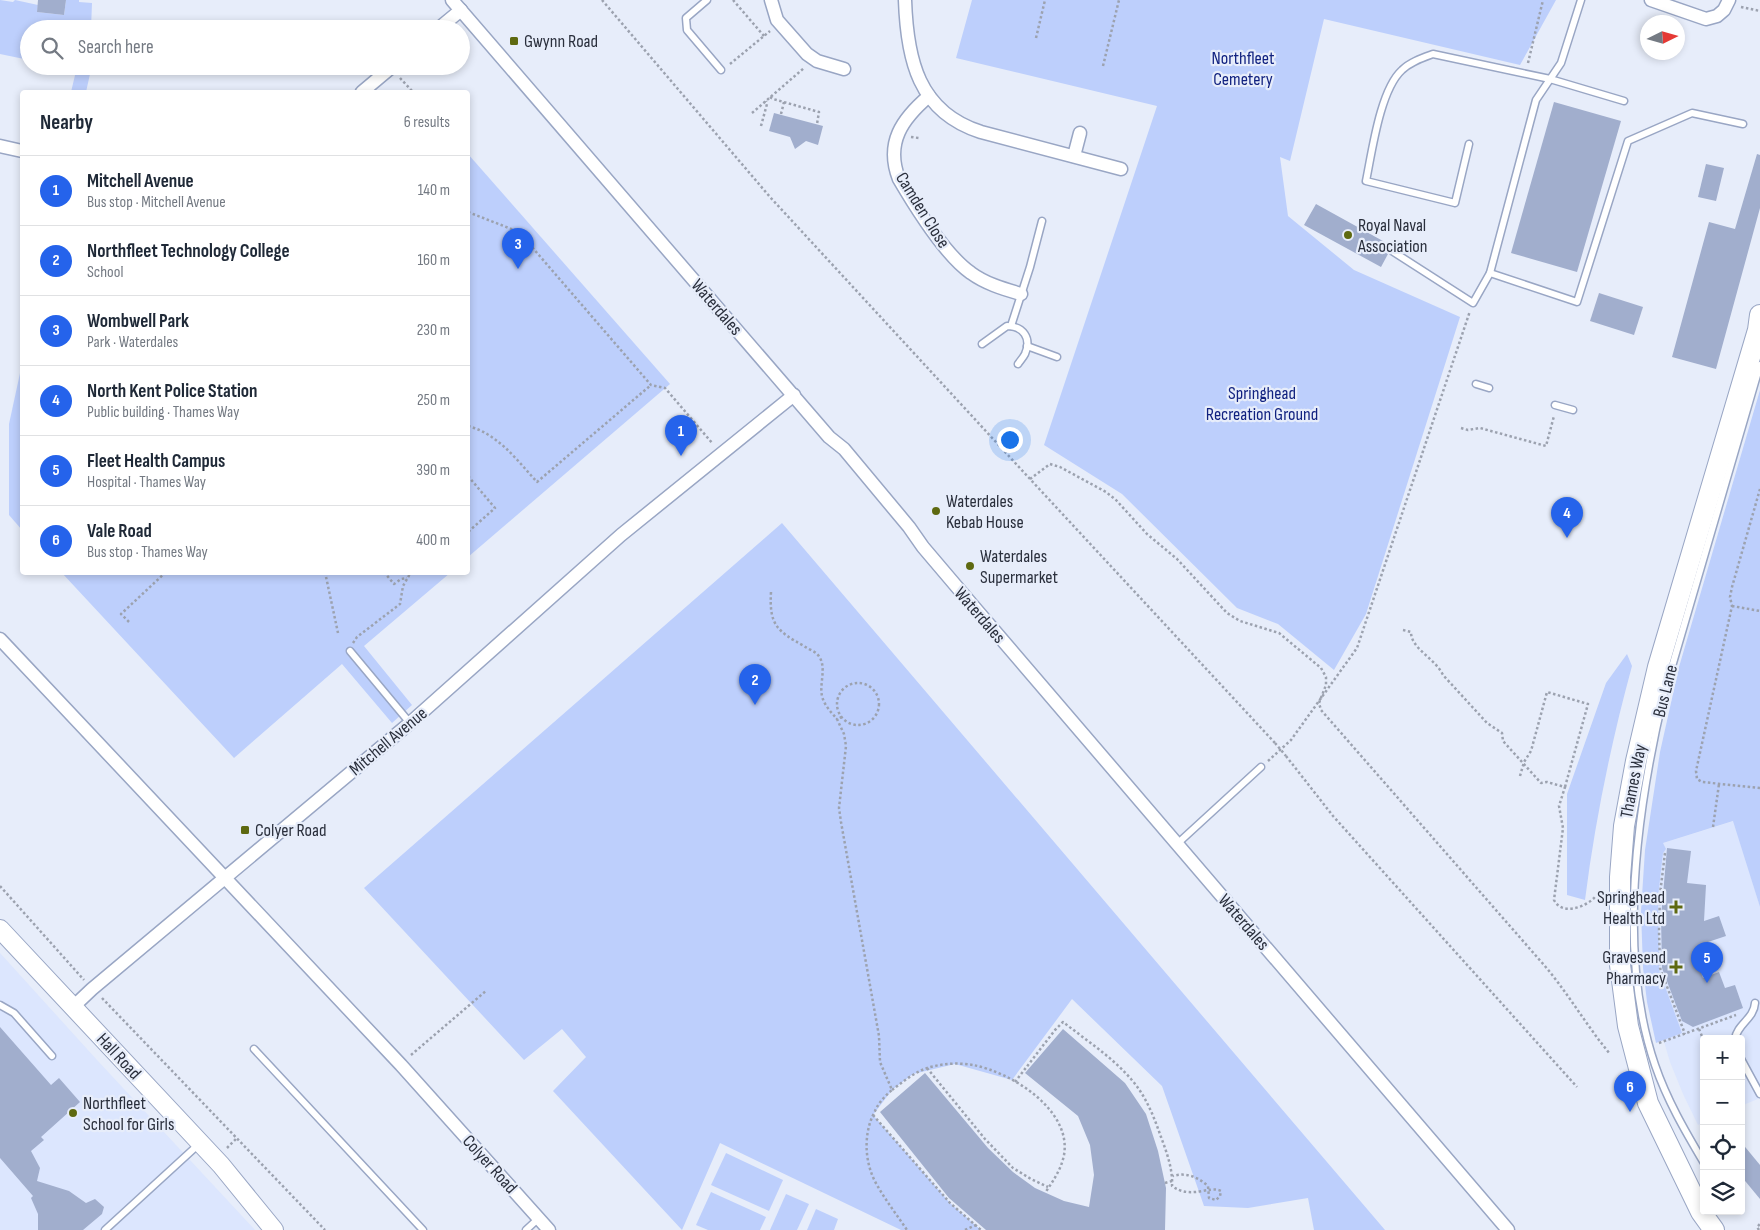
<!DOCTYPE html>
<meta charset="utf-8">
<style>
body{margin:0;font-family:"Sofia Sans Condensed",sans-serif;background:#f2f2f3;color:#1f2937}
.controls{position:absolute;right:15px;bottom:15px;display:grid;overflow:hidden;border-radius:5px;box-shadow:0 2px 8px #0003}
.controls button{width:45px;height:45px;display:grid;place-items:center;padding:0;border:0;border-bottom:1px solid #e0e1e3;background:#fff;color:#1f2937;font:25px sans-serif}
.compass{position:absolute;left:1640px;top:15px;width:45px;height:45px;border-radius:50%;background:#fff;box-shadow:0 2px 8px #0003;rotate:85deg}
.you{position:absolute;left:1009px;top:439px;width:18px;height:18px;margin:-12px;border:4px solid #fff;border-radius:50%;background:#1a73e8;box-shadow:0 0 0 8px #1a73e833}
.badge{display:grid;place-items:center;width:32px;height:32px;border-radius:50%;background:#2563eb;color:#fff;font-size:16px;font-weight:700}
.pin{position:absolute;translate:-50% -41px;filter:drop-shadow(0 1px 2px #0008)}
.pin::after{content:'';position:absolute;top:26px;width:18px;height:15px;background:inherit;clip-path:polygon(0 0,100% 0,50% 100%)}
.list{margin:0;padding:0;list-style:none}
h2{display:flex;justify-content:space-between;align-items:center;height:65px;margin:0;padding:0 20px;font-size:21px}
h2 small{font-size:16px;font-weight:400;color:#747a83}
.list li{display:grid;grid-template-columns:32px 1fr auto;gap:15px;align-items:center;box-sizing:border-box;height:70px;padding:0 20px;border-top:1px solid #e0e1e3}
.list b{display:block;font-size:19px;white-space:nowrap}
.list p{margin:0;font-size:16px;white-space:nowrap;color:#747a83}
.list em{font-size:16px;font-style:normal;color:#747a83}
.icon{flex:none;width:28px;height:28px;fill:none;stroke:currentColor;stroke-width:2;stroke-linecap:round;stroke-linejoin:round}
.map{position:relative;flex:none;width:1760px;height:1230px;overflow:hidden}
.search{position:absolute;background:#fff;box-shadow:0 2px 8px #0003;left:20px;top:20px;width:450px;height:55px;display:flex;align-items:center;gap:12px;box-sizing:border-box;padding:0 18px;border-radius:28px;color:#747a83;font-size:19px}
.panel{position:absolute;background:#fff;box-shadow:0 2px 8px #0003;left:20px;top:90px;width:450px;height:485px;border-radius:5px}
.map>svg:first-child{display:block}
.built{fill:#dce6fe}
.green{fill:#bdcffc}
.building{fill:#a1aecd}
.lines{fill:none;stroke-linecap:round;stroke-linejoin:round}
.lane-casing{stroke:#99a6c4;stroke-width:9}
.street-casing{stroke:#99a6c4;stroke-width:15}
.secondary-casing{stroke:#99a6c4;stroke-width:20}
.primary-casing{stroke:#99a6c4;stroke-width:22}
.path{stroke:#9ca2af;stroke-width:2.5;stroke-dasharray:2.5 2.5;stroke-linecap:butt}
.lane{stroke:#fff;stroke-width:6}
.street{stroke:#fff;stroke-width:12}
.secondary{stroke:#fff;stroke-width:18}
.primary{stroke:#fff;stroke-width:20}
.path-bridge{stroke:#9ca2af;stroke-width:2.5;stroke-dasharray:2.5 2.5;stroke-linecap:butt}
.poi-dot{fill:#5e6910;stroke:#e7edfa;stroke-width:2}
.labels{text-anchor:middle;stroke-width:4.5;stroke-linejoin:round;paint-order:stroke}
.poi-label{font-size:18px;fill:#2a2f3c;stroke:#e7edfa;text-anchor:start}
.park-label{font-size:18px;fill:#112280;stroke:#e7edfa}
.street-label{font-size:18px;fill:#2a2f3c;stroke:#e7edfa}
</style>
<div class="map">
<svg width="1760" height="1230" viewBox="0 0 1760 1230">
<rect width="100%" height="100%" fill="#e7edfa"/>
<!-- built -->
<g class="built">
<polygon points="1734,821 1760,907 1760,1098 1741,1106 1741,1039 1704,1039 1704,1122 1698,1125 1683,1094 1670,1062 1662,1035 1655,995 1657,845"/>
<polygon points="0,953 97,1060 255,1230 0,1230"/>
</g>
<!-- green -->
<g class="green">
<polygon points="0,0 13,2 15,0 38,5 37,12 64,15 66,0 79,0 79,2 92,3 91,29 29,29 29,60 0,54"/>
<polygon points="972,0 1556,0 1520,65 1324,19 1290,161 1280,157 1288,216 1354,270 1460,317 1366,614 1334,670 1278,624 1237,608 1122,494 1044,445 1157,106 956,58"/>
<polygon points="55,66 88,66 87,73 90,74 86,92 71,92 76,71"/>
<polygon points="468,154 670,384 468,557"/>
<polygon points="22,364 22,530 9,515 9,424"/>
<polygon points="1760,390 1760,907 1733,821 1663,843 1666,849 1663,853 1658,897 1659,970 1682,1033 1656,1043 1647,1002 1643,968 1641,911 1645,850 1660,752 1679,667"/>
<polygon points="782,523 1385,1230 1314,1230 1308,1198 1248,1208 1204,1206 1162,1086 1072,999 1012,1080 955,1064 913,1074 892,1090 873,1115 950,1203 981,1230 901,1230 720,1143 682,1230 553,1091 586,1057 562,1029 524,1060 364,888"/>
<polygon points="62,573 450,573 364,646 412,705 392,723 342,664 234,758"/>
<path d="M1627,654L1632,666C1611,743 1595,821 1585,900L1567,895V794L1606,683Z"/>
<polygon points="726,1153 783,1180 769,1211 711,1185"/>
<polygon points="711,1192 766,1217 760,1230 708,1230 696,1225"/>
<polygon points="786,1194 809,1204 797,1230 770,1230"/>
<polygon points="816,1209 838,1219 834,1230 807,1230"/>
</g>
<!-- building -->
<g class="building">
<polygon points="38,0 66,0 64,15 37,12"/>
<polygon points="1554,102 1621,121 1577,272 1511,253"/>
<polygon points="774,113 823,126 818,145 806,141 795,149 790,137 769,131"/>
<polygon points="1757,154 1760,155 1760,208 1716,369 1672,357 1709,222 1735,229"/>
<polygon points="1706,164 1724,168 1716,201 1698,197"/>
<polygon points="1316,204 1392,246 1388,249 1388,254 1381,267 1304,225"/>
<polygon points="1599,293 1643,307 1634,335 1590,321"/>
<polygon points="1667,848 1691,851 1687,883 1706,885 1704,921 1719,916 1726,936 1708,942 1710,948 1695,955 1703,978 1719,972 1725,988 1735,985 1743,1008 1693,1027 1682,1021 1662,968 1661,918"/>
<polygon points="0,1027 51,1085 59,1078 80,1102 41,1137 44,1140 31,1151 40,1168 37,1181 69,1191 86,1203 95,1199 104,1207 102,1214 83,1230 38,1230 38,1214 31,1198 33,1196 0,1158"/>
<polygon points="1063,1029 1125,1083 1146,1114 1158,1151 1166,1188 1165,1230 986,1230 949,1198 880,1112 925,1073 988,1148 1013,1172 1035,1188 1064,1201 1089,1207 1094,1175 1090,1145 1078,1116 1025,1073"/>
<polygon points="1741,1142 1760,1165 1760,1199 1741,1176"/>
</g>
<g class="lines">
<!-- lane casing -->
<g class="lane-casing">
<g id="lane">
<polyline points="707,0 686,18 687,30 721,70"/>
<path d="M1469,144L1455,203L1366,181C1372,152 1380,90 1402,70C1410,62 1422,58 1433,54L1550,79L1624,101"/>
<polyline points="1392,251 1473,303 1490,273 1536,100 1561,63 1581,0"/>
<polyline points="1490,273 1577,302 1628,141 1692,113 1743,124"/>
<polyline points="1011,326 1030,267 1042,221"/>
<path d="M982,344L1007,326C1023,326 1032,338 1025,354C1023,358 1020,361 1018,364"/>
<polyline points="1027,346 1057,357"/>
<polyline points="1476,384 1489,388"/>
<polyline points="1555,405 1573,410"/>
<polyline points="350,651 410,723"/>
<polyline points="1177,844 1261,767"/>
<polyline points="0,1005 14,1013 52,1056"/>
<path d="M1735,1039C1737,1024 1754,1019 1755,1003"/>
<polyline points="254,1049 423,1230"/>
<polyline points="1741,1059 1760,1094"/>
<path d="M1704,1163C1685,1131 1667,1100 1655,1065C1616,951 1637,808 1664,694L1760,365"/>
<polyline points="105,1230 199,1144"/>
<polyline points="526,1230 539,1218"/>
</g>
</g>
<!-- street casing -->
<g class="street-casing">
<g id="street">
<polyline points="452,0 829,437 844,449 909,527 923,547 968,600 1508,1230"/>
<polyline points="771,0 777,20 807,54 817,61 844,69"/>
<path d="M905,0C907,59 918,112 981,132L1121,169"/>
<polyline points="1651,0 1706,19 1717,16 1724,10 1729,0"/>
<polyline points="438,29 461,10"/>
<polyline points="362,92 393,66"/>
<path d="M929,96C902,119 885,143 899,179C916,208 945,255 971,273C986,284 1004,289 1021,294"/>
<polyline points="0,146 22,151"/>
<polyline points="1074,156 1080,133"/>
<polyline points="0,639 401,1065 549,1230"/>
<polyline points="73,1007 92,989 410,723 621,535 794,395"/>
</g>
</g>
<!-- secondary casing -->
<g class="secondary-casing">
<polyline id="secondary" points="0,929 221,1165 274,1230"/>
</g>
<!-- primary casing -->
<g class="primary-casing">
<polyline id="primary" points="1714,1230 1701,1212 1648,1103 1628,1026 1620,965 1620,877 1624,826 1636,761 1658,667 1758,330 1760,315"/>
</g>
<!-- path -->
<g class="path">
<polyline points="602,0 770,197 1030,479 1275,743"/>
<polyline points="733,0 764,36"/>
<polyline points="1741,7 1760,11"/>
<polyline points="1036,38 1045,0"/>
<polyline points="1528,63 1543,0"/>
<polyline points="730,64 770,31"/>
<polyline points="1103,66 1119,0"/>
<polyline points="406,71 411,66"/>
<polyline points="400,78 413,92"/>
<polyline points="770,97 773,99 819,112 817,124"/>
<polyline points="752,113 804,68"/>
<polyline points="781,114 784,102"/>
<polyline points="761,126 767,104 766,101"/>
<polyline points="911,137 919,138"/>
<polyline points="468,212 519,232 651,385 665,388 713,444"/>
<path d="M468,426C498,434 516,459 537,482L651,385"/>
<polyline points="1461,428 1468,430 1480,428 1546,446 1554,416"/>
<polyline points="468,476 495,508 468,532"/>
<path d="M1030,479L1050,464L1060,467L1106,492L1116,500L1147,534L1177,559L1227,613L1240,621L1279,633L1321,668L1326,677V685L1319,703L1321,710L1544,965C1568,993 1586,1025 1610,1054"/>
<polyline points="1760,489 1732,587 1730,597 1732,606 1696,771 1697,779 1702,782 1760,788"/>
<polyline points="325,572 338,633"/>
<polyline points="384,572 394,584 401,579 407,578"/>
<path d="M771,592C769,625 777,631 804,646C808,649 814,651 817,654C828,665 819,683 822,696C824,705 831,712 837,719"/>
<polyline points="1732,606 1760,611"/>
<polyline points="129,622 121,614 166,572"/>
<path d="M1403,630L1411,632C1411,649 1435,658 1443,675L1487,723L1502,733L1503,741L1541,783L1547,782L1565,787L1559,806L1563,828L1554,900C1562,916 1586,907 1595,897"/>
<polyline points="353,643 357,637 400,604 403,586 411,572"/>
<circle cx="858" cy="704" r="21"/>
<path d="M842,717L837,719L844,734L846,746L839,808L841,822L879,1036L880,1062L892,1090C885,1096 879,1102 875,1111C863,1133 864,1163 877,1185C886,1201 897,1215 907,1230"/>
<polyline points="1286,756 1333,816 1577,1087"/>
<polyline points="1268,761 1291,740 1357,648 1470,311"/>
<polyline points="1520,776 1524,762 1531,751 1547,692 1588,704 1565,787"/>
<polyline points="1713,827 1719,784"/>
<polyline points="1665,853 1660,894 1659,931 1660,968 1685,1034"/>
<polyline points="0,886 84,980"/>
<polyline points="102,998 325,1230"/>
<polyline points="1699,1029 1704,1041"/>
<polyline points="1659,1043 1736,1015"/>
<polyline points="411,1055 487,990"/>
<polyline points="927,1068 985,1139 1013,1168 1031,1179 1048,1187"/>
<path d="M1015,1082L1055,1030L1063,1022C1086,1040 1112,1057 1131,1079C1146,1096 1154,1117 1161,1137C1167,1153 1173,1170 1172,1186C1191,1200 1209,1185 1221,1191L1220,1196L1216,1200L1209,1198L1208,1186C1198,1177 1186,1172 1173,1176"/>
<path d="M892,1090C905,1080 918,1069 935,1066C947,1063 961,1063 973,1065C1011,1072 1072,1110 1064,1155C1061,1170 1053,1181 1045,1193"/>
<polyline points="873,1115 950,1203 981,1230"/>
<polyline points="227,1148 237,1138"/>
<polyline points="1165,1183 1172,1181"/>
<polyline points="965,1230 978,1224"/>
<polyline points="1759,1230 1757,1227 1760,1224"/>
</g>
<!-- lane -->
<use href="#lane" class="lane"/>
<!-- street -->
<use href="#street" class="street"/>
<!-- secondary -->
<use href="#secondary" class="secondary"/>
<!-- primary -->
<use href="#primary" class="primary"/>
<!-- path-bridge -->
<polyline class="path-bridge" points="1275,743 1286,756"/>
</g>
<!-- markers -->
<g class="poi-dot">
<rect x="509" y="36" width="10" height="10" rx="2.5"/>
<circle cx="1348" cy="235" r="5"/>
<circle cx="936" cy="511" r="5"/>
<circle cx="970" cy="566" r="5"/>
<rect x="240" y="825" width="10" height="10" rx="2.5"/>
<path d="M1673.5 899.5h5v5h5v5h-5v5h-5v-5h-5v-5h5z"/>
<path d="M1673.5 959.5h5v5h5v5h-5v5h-5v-5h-5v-5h5z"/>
<circle cx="73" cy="1113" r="5"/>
</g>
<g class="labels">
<!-- poi labels -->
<g class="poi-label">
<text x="524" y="47">Gwynn Road</text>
<text x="1358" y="231">Royal Naval<tspan x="1358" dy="21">Association</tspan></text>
<text x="946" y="507">Waterdales<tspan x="946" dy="21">Kebab House</tspan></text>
<text x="980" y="562">Waterdales<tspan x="980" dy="21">Supermarket</tspan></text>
<text x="255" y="836">Colyer Road</text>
<text x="1665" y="903" text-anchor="end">Springhead<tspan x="1665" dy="21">Health Ltd</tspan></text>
<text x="1666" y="963" text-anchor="end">Gravesend<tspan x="1666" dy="21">Pharmacy</tspan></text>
<text x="83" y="1109">Northfleet<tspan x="83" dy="21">School for Girls</tspan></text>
</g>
<!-- park labels -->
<g class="park-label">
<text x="1243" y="64">Northfleet<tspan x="1243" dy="21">Cemetery</tspan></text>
<text x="1262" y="399">Springhead<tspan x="1262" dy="21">Recreation Ground</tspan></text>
</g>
<!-- street labels -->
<g class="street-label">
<text transform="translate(923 210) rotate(58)" y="6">Camden Close</text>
<text transform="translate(717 307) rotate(49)" y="6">Waterdales</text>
<text transform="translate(980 615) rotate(49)" y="6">Waterdales</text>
<text transform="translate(1665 691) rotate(-76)" y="6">Bus Lane</text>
<text transform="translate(388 741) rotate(-40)" y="6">Mitchell Avenue</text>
<text transform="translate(1633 781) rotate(-79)" y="6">Thames Way</text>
<text transform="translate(1244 922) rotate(49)" y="6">Waterdales</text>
<text transform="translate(119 1056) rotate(47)" y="6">Hall Road</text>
<text transform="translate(490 1164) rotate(48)" y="6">Colyer Road</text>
</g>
</g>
</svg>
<div class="controls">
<button>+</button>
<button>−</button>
<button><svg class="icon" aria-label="locate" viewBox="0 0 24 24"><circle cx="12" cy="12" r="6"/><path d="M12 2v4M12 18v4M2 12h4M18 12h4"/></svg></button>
<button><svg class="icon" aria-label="layers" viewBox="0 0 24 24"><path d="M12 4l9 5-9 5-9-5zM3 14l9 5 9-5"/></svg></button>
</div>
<svg class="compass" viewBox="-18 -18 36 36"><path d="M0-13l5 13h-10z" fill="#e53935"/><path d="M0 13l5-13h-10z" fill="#747a83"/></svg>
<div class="you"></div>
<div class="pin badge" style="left:681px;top:456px">1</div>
<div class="pin badge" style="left:755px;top:705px">2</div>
<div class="pin badge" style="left:518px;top:269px">3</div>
<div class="pin badge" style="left:1567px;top:538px">4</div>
<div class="pin badge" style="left:1707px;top:983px">5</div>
<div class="pin badge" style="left:1630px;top:1112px">6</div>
<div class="search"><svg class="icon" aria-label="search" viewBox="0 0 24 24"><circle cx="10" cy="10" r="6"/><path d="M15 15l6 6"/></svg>Search here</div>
<section class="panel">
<h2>Nearby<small>6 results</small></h2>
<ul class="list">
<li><span class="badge">1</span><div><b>Mitchell Avenue</b><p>Bus stop · Mitchell Avenue</p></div><em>140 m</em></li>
<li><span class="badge">2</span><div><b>Northfleet Technology College</b><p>School</p></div><em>160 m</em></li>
<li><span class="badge">3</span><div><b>Wombwell Park</b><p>Park · Waterdales</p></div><em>230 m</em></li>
<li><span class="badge">4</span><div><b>North Kent Police Station</b><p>Public building · Thames Way</p></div><em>250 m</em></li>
<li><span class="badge">5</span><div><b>Fleet Health Campus</b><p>Hospital · Thames Way</p></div><em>390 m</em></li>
<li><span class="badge">6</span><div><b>Vale Road</b><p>Bus stop · Thames Way</p></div><em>400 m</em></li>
</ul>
</section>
</div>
